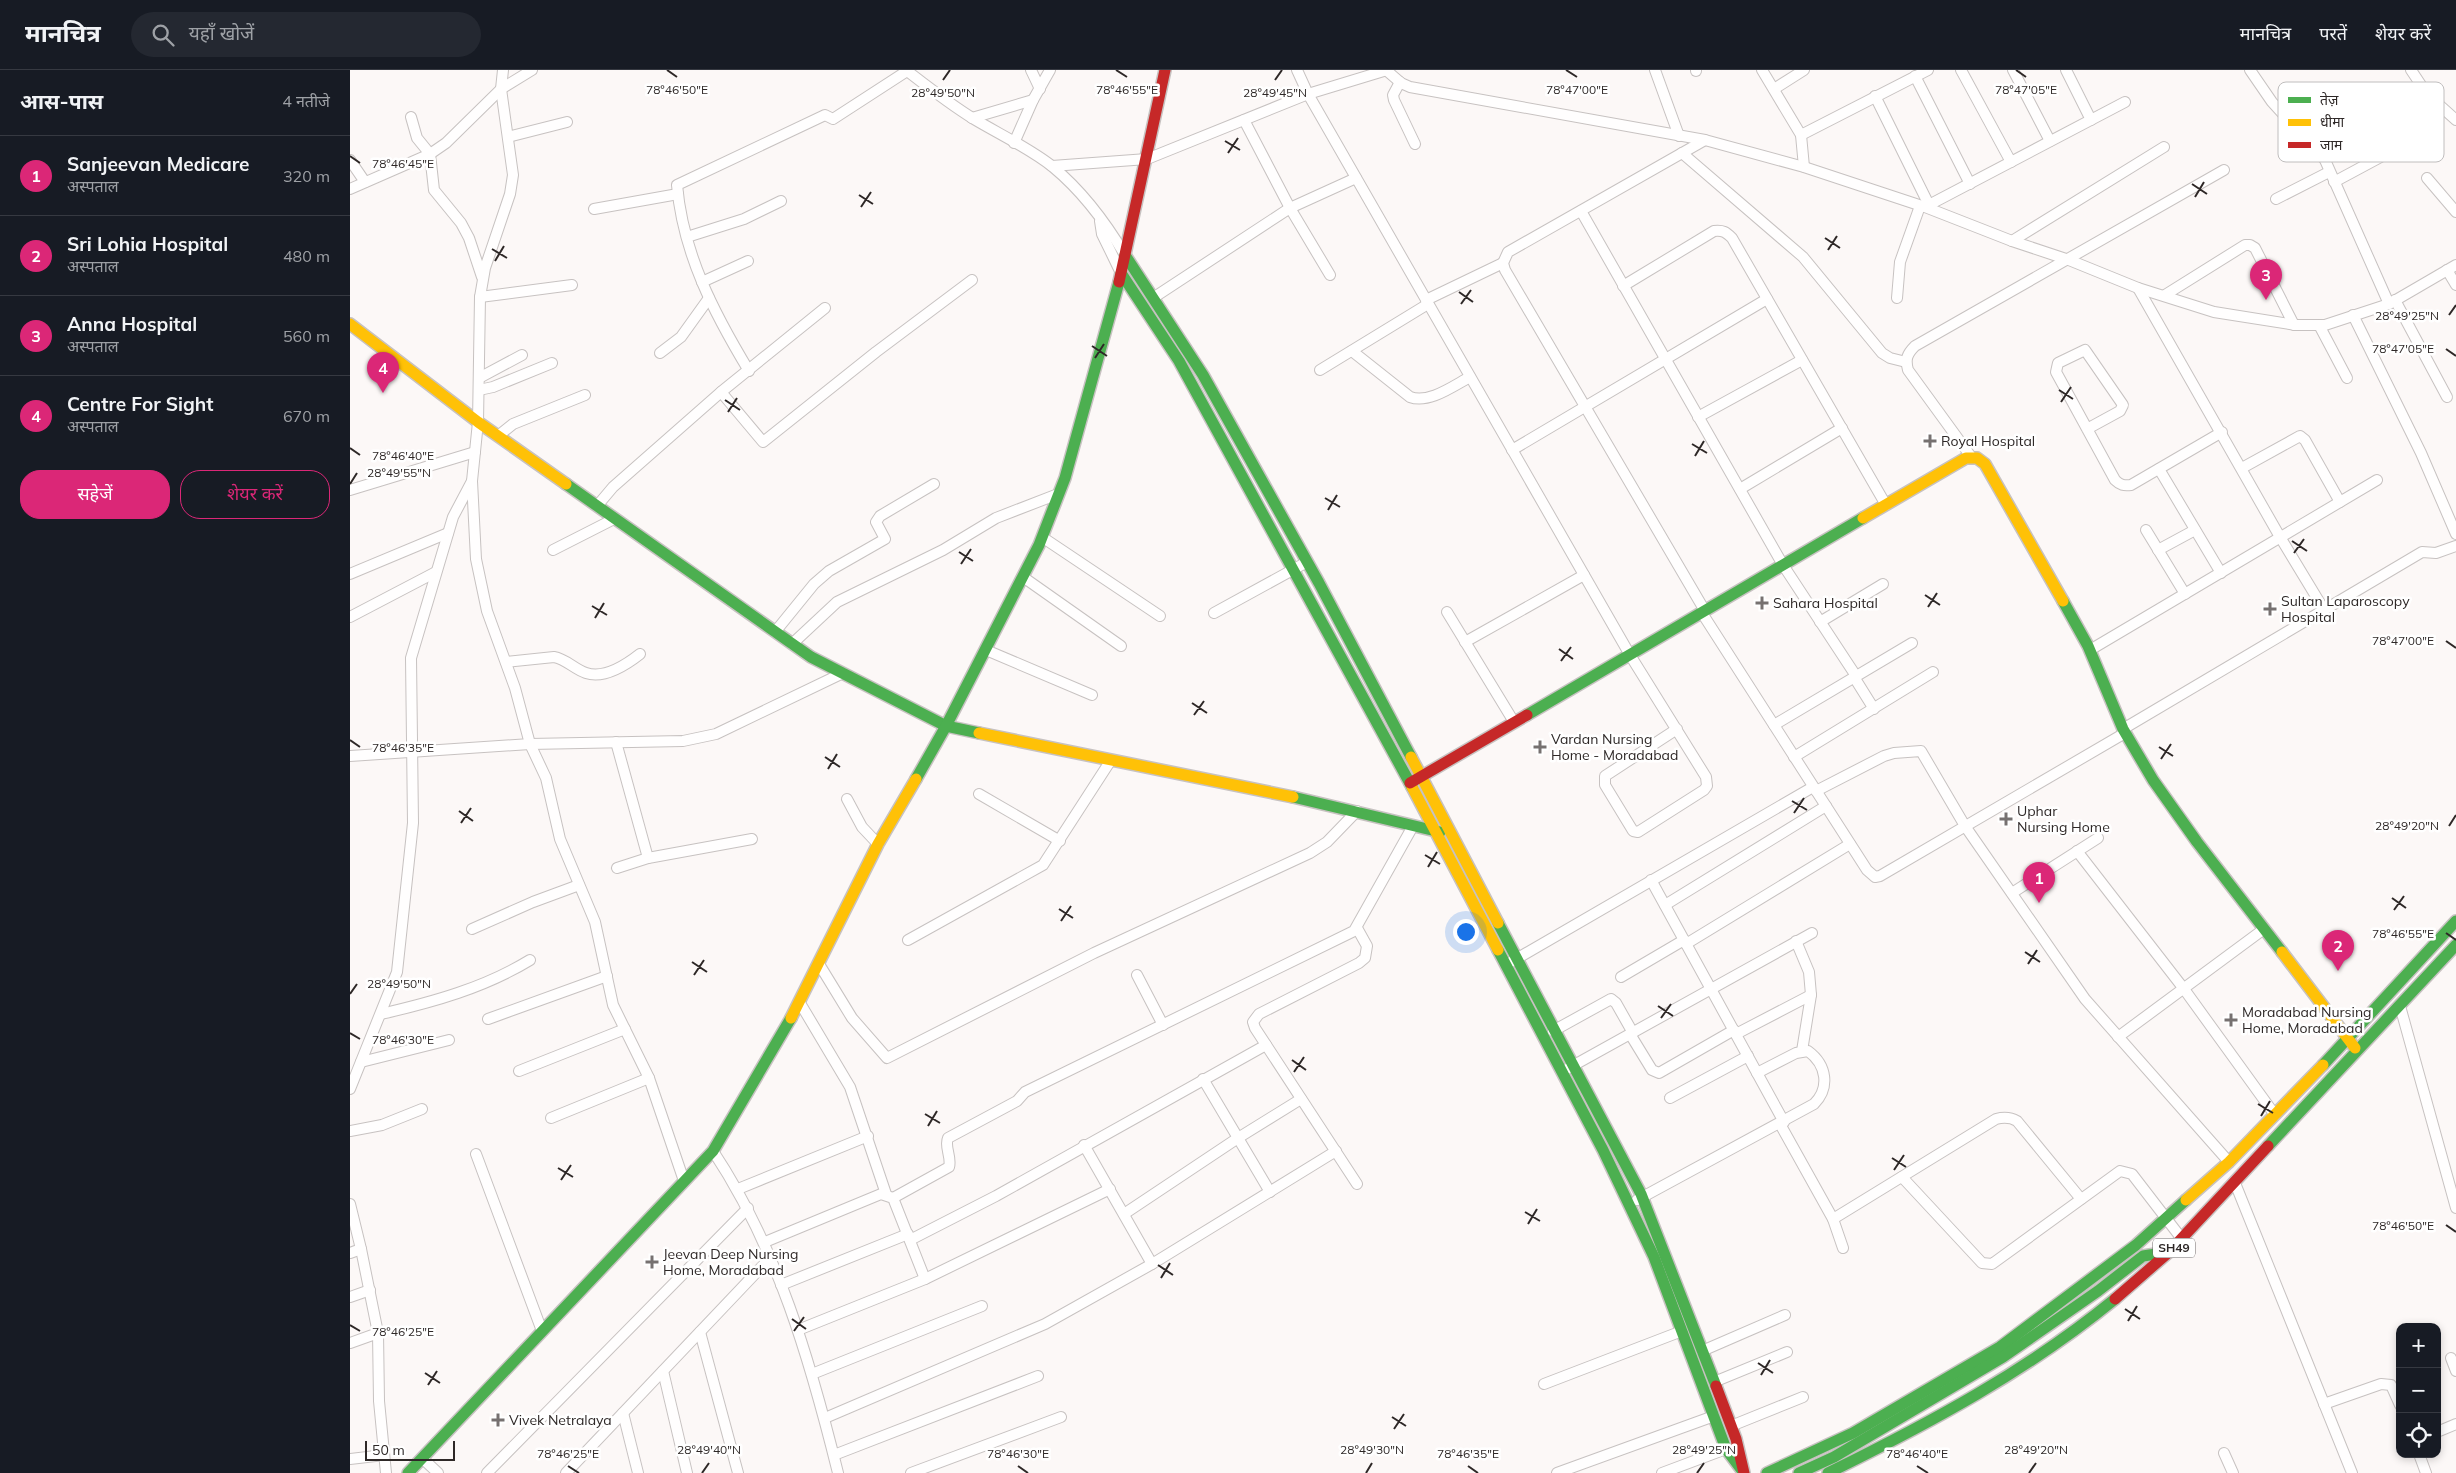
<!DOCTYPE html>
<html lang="hi">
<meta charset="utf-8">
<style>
body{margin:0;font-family:Mulish,"Noto Sans Devanagari",sans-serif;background:#242831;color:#f1f3f6}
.controls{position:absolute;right:15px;bottom:15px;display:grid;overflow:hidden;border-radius:10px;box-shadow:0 2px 8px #0003}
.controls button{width:45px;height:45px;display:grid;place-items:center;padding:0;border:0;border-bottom:1px solid #363941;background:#171b24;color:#f1f3f6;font:25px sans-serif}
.scale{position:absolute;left:15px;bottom:12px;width:90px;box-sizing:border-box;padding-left:5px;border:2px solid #2e2827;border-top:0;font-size:14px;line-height:18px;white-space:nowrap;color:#2e2827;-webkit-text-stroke:4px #fff;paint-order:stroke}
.you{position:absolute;left:1115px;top:861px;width:18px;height:18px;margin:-12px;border:4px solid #fff;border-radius:50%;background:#1a73e8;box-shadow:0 0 0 8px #1a73e833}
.badge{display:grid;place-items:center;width:32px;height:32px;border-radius:50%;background:#db2777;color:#fff;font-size:16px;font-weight:700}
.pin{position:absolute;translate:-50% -41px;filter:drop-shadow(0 1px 2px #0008)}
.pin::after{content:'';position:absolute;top:26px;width:18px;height:15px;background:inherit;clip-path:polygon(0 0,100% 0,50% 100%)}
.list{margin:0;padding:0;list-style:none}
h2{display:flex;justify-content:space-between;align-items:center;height:65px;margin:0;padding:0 20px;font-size:21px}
h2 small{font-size:16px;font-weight:400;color:#9ea1a6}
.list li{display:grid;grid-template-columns:32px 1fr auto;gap:15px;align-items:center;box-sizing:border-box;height:80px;padding:0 20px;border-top:1px solid #363941}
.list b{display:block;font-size:19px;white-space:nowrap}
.list p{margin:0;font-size:16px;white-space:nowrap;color:#9ea1a6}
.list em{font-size:16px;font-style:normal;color:#9ea1a6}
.actions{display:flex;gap:10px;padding:15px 20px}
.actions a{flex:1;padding:11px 0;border:1px solid #db2777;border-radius:20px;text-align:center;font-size:18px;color:#db2777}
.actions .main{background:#db2777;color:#fff}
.icon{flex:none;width:28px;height:28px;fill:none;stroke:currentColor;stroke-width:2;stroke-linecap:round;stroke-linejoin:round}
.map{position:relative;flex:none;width:2106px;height:1403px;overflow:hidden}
header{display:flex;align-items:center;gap:30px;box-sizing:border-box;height:70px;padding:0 25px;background:#171b24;border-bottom:1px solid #363941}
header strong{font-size:24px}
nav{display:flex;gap:28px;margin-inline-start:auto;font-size:18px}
.search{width:350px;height:45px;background:#242831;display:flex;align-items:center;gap:12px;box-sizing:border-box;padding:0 18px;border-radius:28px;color:#9ea1a6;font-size:19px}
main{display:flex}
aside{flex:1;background:#171b24}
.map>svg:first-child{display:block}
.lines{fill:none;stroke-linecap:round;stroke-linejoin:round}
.street-casing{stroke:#c7c2c1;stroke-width:12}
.fast-casing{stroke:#c7c2c1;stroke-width:14}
.slow-casing{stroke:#c7c2c1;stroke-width:14}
.jam-casing{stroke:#c7c2c1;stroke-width:14}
.street{stroke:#fffefe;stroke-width:10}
.fast{stroke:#4caf50;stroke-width:11}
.slow{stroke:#ffc107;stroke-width:11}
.jam{stroke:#c62828;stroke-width:11}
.ticks{fill:none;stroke:#2e2827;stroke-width:2}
.poi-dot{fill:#767170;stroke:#fff;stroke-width:2}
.labels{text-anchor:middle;stroke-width:5;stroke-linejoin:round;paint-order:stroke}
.shield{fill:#fff;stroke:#6d6868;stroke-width:1}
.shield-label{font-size:12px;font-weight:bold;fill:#2e2827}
.poi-label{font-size:14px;fill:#2e2827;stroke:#fff;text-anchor:start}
.key{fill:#fff;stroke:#c0bebe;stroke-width:1}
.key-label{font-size:14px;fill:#2e2827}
.ticks-label{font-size:12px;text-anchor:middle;fill:#2e2827;stroke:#fff;stroke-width:5;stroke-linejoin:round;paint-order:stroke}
</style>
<header>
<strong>मानचित्र</strong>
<div class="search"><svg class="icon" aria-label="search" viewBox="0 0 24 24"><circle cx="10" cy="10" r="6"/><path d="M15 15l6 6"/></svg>यहाँ खोजें</div>
<nav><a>मानचित्र</a><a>परतें</a><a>शेयर करें</a></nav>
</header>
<main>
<aside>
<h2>आस-पास<small>4 नतीजे</small></h2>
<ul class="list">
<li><span class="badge">1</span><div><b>Sanjeevan Medicare</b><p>अस्पताल</p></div><em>320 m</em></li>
<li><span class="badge">2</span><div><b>Sri Lohia Hospital</b><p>अस्पताल</p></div><em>480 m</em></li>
<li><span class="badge">3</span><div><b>Anna Hospital</b><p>अस्पताल</p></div><em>560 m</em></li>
<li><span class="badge">4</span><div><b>Centre For Sight</b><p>अस्पताल</p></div><em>670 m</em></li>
</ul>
<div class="actions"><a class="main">सहेजें</a><a>शेयर करें</a></div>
</aside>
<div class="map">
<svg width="2106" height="1403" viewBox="0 0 2106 1403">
<rect width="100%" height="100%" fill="#fcf8f7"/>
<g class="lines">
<!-- street casing -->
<g class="street-casing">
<g id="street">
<polyline points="153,0 151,19 163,105 160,124 135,198 130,227 128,352 122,411 126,489 137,541 165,618 180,674 196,708 210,769 245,852 263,935 299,1008 334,1111"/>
<path d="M556,0C578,17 601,35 624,49C649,64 681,79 703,97C732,121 756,153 775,185"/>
<polyline points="681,0 690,19"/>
<polyline points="947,0 958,24 1280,585 1356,707 1357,716 1354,720 1288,762 1283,761 1255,715 1255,706 1327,659"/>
<polyline points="1036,0 1051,13 1060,17 1355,70 1454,97 1575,137 1662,171 1719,190 1788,218 1864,242 1946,255 1975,255 2039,234 2106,195"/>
<polyline points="1305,0 1329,66"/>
<polyline points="1346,0 1346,1"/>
<polyline points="1412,0 1451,65 1454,97"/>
<polyline points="1611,0 1661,92"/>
<polyline points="1663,0 1700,71"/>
<polyline points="1716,0 1741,50"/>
<polyline points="1900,0 1922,32 1975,90 2039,234"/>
<polyline points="2061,0 2077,24 2106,50"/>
<polyline points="1565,6 1620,114"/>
<polyline points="1050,12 1043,25 1044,30 1065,74"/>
<polyline points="1424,19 1454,0"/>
<polyline points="1525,26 1579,135"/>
<polyline points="61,47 67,68 80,84 84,120 111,153 119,168 132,207"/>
<polyline points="622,48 683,30"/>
<polyline points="894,50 940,138 980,205"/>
<polyline points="1451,65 1578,0"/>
<polyline points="158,67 217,52"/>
<polyline points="1355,70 1158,182 1153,193 1155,200 1355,541"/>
<polyline points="664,73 683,30 700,0"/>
<polyline points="1332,83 1453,187 1532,283 1540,288 1556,292"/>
<polyline points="0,90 15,112"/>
<polyline points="702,96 797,89 958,24 1037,0"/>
<polyline points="2077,108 2106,142"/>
<polyline points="1984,112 2038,83"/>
<polyline points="0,119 80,84 96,73 151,19 182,0"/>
<polyline points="1926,129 1979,102"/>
<polyline points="1575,137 1775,32"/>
<polyline points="244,139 328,124"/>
<polyline points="1231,141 1433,495 1506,606"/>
<polyline points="750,151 752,164 771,203"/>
<polyline points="337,167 394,149 431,131"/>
<polyline points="1662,171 1814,77"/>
<polyline points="2097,200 2106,215"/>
<polyline points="352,212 398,191"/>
<path d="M1273,216L1364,161C1373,160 1376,162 1382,168L1536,435"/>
<polyline points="1788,218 1930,467 1973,538"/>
<polyline points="1815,225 1895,175 1900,175 1905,178 1944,255"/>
<polyline points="130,227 222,215"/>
<polyline points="803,228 940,138 1006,108"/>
<polyline points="1547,228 1550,192 1570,136"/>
<polyline points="1076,230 1153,193"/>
<polyline points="2045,230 2097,327"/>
<polyline points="2003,245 2071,383 2106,464"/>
<polyline points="1969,255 1997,308"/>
<path d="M1002,281L1060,327C1079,334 1103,316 1120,307"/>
<polyline points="310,283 331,267 359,228"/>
<polyline points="970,300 1078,234"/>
<path d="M399,301C364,243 333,184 327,115L475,45L483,49L557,1"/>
<polyline points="129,308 172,285"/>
<polyline points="129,320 143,317 202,293"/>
<polyline points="371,322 413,372 526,282 622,210"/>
<polyline points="1348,347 1452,290"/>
<path d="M1737,359L1770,341L1773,335L1735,280L1708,293L1706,302L1765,410C1770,415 1774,416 1781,415L1872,362"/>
<polyline points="148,366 163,354 235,325"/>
<polyline points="1162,380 1417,229"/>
<path d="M1622,388L1558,300C1555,289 1557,284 1565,276L1874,100"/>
<polyline points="1892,398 1950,366 1955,370 1990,432"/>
<polyline points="1809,399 1871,503"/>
<polyline points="1390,419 1492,358"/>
<polyline points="0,420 125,382"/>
<polyline points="247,436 263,417 371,322 475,238"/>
<polyline points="1796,460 1835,524"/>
<polyline points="692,467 810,546"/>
<polyline points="203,480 264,449"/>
<polyline points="1808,480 1845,460"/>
<polyline points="0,504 98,463"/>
<polyline points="673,507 771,576"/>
<polyline points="1097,542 1164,652"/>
<polyline points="864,543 957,492"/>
<polyline points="1352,543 1517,800 1525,807 1530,806 1775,663"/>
<polyline points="0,547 86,502"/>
<polyline points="1470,552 1533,514"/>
<polyline points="425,562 464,514 479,501 535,469 526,452 530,446 584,414"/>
<polyline points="1115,572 1234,505"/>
<polyline points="442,574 487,532 593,480 646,448 708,424"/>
<polyline points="636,580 742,625"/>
<polyline points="1740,580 2027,410"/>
<path d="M156,592L204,587C216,589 224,599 236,603C254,609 276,595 290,584"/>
<polyline points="1504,607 1524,639"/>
<polyline points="1424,655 1562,573"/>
<polyline points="1773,659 2072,482 2086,483 2106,476"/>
<polyline points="266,672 298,788"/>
<polyline points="0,686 180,674 333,671 366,664 493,603"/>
<polyline points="1444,687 1583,602"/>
<polyline points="1466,721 1534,686 1544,683 1571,681 1615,756 1735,929 1879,1092"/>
<polyline points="629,724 710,771"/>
<polyline points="497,729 512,757 528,774"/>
<polyline points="1727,781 1834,919 1925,1045"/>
<polyline points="267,798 298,788 402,769"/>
<polyline points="1301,810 1434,1052"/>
<polyline points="1662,823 1748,768"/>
<polyline points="1315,835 1476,736"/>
<polyline points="1007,858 1017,876 1015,888 1009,893 909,944 903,952 905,958 1007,1114"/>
<polyline points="122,859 183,832 229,815"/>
<polyline points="558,870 693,795 761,690"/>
<polyline points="1446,871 1459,902 1461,925 1452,981"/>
<polyline points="1336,874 1500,774"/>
<polyline points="1161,892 1463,717"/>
<polyline points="469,894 502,948 537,988 744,883 960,783 977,772 1007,741"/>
<polyline points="787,905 813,955"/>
<polyline points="1271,907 1334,870"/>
<polyline points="450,933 500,1017 536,1124"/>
<polyline points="2050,936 2106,1138"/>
<path d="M31,944C83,932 134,918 180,890"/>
<polyline points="138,949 257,906"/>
<polyline points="1203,961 1261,929 1266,933 1283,963"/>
<polyline points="1280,964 1302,1000 1309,1003 1384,960"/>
<polyline points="1386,964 1461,925"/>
<polyline points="1768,967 1914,859"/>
<polyline points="11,992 99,970"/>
<polyline points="1217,999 1462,863"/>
<polyline points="169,1001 275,959"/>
<polyline points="853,1009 920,1122"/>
<polyline points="0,1019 47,902 63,753 61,588 103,447 122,411"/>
<polyline points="1320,1028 1398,986"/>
<polyline points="201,1048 299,1008"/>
<polyline points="1430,1054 1483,1149 1493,1178"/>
<polyline points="0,1061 32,1055 72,1039"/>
<polyline points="734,1075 802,1194"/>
<path d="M363,1081C428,1179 460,1290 488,1403"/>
<polyline points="126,1084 192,1261"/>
<polyline points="1552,1107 1632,1193 1642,1194 1770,1101 1782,1104 1832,1169"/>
<polyline points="1885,1113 2002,1403"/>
<polyline points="388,1119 518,1066"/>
<path d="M543,1128L599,1097C602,1087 594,1077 598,1068L667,1031L675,1022L1004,861L1063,756"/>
<path d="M1287,1130L1464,1034C1480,1018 1477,995 1458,981L1446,983L1407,1003"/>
<polyline points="0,1134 11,1179 28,1263 29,1331 36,1403"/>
<polyline points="774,1144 888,1068 951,1029"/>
<path d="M1483,1149L1646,1049C1654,1047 1660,1047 1667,1051L1731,1129"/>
<polyline points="560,1170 646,1126 916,975"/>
<polyline points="415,1172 531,1124 543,1128 575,1209"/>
<polyline points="0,1183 11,1179"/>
<polyline points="431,1215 558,1164"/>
<polyline points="0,1227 20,1220"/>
<polyline points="448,1260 575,1209 760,1119"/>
<polyline points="350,1262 388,1403"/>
<polyline points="0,1273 28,1263"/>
<polyline points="1352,1281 1435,1245"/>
<polyline points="2101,1288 2106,1301"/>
<polyline points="313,1301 337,1403"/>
<polyline points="462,1304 632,1236"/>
<polyline points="1364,1312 1437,1282"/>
<polyline points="1194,1314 1332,1261"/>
<polyline points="1974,1334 2031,1314 2041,1315 2050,1335"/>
<polyline points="273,1343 288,1403"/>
<polyline points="475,1348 695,1254 802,1194 986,1081"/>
<polyline points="1381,1356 1453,1327"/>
<polyline points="2087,1362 2106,1354"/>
<polyline points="1874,1383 1883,1403"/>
<polyline points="2069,1384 2076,1403"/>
<polyline points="484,1385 688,1306"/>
<polyline points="72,1388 88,1403"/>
<polyline points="0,1389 34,1385"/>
<polyline points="137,1403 398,1138"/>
<polyline points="216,1403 421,1187"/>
<polyline points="561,1403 711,1347"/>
<polyline points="1207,1403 1364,1346"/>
<polyline points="1312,1403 1376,1379"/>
</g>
</g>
<!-- fast casing -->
<g class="fast-casing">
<g id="fast">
<polyline points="775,185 853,305 969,513 1061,687"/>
<polyline points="771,203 829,291 1062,717"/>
<polyline points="216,414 461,587 596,656 629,663"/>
<polyline points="1713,531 1738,576 1773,659 1803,710 1847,772 1932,882"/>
<polyline points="1177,645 1513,448"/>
<polyline points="566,709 596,656 689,475 715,408 769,212"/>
<polyline points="943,727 1090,762"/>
<polyline points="1148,853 1291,1124 1366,1316"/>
<polyline points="1148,880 1253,1080 1304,1187 1376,1379 1391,1399"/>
<polyline points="1973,995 2106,851"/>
<polyline points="1918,1076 2106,875"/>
<polyline points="58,1403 363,1081 441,948"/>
<polyline points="1417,1403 1503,1363 1650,1277 1786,1175 1836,1130"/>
<polyline points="1449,1403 1484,1387 1653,1287 1748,1221 1793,1186 1819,1182"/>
<path d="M1478,1403C1580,1353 1677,1301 1765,1229"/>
</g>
</g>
<!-- slow casing -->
<g class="slow-casing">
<g id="slow">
<polyline points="0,254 128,352 216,414"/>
<polyline points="1513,448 1616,388 1627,388 1635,394 1713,531"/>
<polyline points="629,663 943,727"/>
<polyline points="1061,687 1148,853"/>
<polyline points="1062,717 1148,880"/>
<polyline points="1932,882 2005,978"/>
<polyline points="441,948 528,774 566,709"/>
<polyline points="1836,1130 1879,1092 1973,995"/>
</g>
</g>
<!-- jam casing -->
<g class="jam-casing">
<g id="jam">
<polyline points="769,212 815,0"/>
<polyline points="1060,713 1177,645"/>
<polyline points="1765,1229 1819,1182 1918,1076"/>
<polyline points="1366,1316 1386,1369 1394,1403"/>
</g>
</g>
<!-- street -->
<use href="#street" class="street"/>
<!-- fast -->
<use href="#fast" class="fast"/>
<!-- slow -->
<use href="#slow" class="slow"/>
<!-- jam -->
<use href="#jam" class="jam"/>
</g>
<!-- ticks -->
<path class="ticks" d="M317,0L327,7M766,0L777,7M1216,0L1227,7M1666,0L1676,7M593,10L600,0M925,10L932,0M875,71L890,80M878,83L888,68M0,86L10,93M1842,114L1857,124M509,125L523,134M1845,127L1854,112M511,137L521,122M1475,168L1490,178M142,179L157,188M1478,180L1487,166M145,191L154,176M1109,222L1123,232M1111,234L1121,220M2099,245L2106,235M742,276L757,286M2096,279L2106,286M745,288L754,274M1709,320L1723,329M375,330L390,340M1711,332L1721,317M378,342L387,328M1342,374L1357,383M0,378L10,385M1345,386L1354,371M0,414L7,403M975,428L990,437M978,440L987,425M1942,471L1957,481M609,482L623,491M1944,483L1954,469M611,494L621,479M1575,525L1590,535M242,536L257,545M1578,537L1587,523M245,548L254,533M2096,571L2106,578M1209,579L1223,589M1211,591L1221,577M842,633L857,643M844,645L854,631M0,670L10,677M1809,677L1823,686M475,687L490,697M1811,689L1821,674M478,699L487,684M1442,731L1457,740M109,741L123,751M1444,743L1454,728M111,753L121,738M2099,756L2106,745M1075,785L1090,794M1078,797L1087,782M2042,828L2056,838M709,839L723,848M2044,840L2054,826M711,851L721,836M2096,863L2106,870M1675,882L1690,892M342,892L357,902M1678,894L1687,880M344,905L354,890M0,924L7,914M1308,936L1323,946M1311,948L1321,934M0,963L10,969M942,990L956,1000M944,1002L954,987M1908,1034L1923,1043M575,1044L590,1053M1911,1046L1920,1031M578,1056L587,1041M1542,1088L1556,1097M208,1098L223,1107M1544,1100L1554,1085M211,1110L221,1095M1175,1142L1190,1151M1178,1154L1187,1139M2096,1155L2106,1162M808,1195L823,1205M811,1208L820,1193M1775,1239L1790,1249M442,1249L456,1259M1778,1251L1787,1236M0,1255L10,1261M444,1261L454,1247M1408,1293L1423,1303M75,1303L90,1313M1411,1305L1420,1290M78,1315L87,1301M1042,1347L1056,1356M1044,1359L1054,1344M218,1396L229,1403M668,1396L678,1403M1118,1396L1128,1403M1567,1396L1578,1403M352,1403L359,1393M1016,1403L1022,1393M1347,1403L1354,1393M1679,1403L1686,1393"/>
<!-- markers -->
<g class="poi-dot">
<path d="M1577.5 363.5h5v5h5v5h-5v5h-5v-5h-5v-5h5z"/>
<path d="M1409.5 525.5h5v5h5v5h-5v5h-5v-5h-5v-5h5z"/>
<path d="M1917.5 531.5h5v5h5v5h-5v5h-5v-5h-5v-5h5z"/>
<path d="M1187.5 669.5h5v5h5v5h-5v5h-5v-5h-5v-5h5z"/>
<path d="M1653.5 741.5h5v5h5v5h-5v5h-5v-5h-5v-5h5z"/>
<path d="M1878.5 942.5h5v5h5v5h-5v5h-5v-5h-5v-5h5z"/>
<path d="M299.5 1184.5h5v5h5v5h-5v5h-5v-5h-5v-5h5z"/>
<path d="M145.5 1342.5h5v5h5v5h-5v5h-5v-5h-5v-5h5z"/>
</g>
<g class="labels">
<!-- shield labels -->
<rect class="shield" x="1803" y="1168.5" width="42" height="19" rx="4"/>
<g class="shield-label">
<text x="1824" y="1182">SH49</text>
</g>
<!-- poi labels -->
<g class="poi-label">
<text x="1591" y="376">Royal Hospital</text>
<text x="1931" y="536">Sultan Laparoscopy<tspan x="1931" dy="16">Hospital</tspan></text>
<text x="1423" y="538">Sahara Hospital</text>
<text x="1201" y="674">Vardan Nursing<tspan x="1201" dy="16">Home - Moradabad</tspan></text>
<text x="1667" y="746">Uphar<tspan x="1667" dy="16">Nursing Home</tspan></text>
<text x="1892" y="947">Moradabad Nursing<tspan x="1892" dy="16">Home, Moradabad</tspan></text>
<text x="313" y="1189">Jeevan Deep Nursing<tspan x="313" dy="16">Home, Moradabad</tspan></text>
<text x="159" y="1355">Vivek Netralaya</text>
</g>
</g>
<!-- legend -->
<rect x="1928" y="12" width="166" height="80" rx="8" class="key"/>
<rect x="1938" y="27" width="23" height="6" fill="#4caf50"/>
<rect x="1938" y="49" width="23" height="7" fill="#ffc107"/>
<rect x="1938" y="72" width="23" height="6" fill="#c62828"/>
<g class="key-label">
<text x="1970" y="35">तेज़</text>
<text x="1970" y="57">धीमा</text>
<text x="1970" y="80">जाम</text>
</g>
<g class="ticks-label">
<text x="327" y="24">78°46'50"E</text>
<text x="777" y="24">78°46'55"E</text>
<text x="1227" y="24">78°47'00"E</text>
<text x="1676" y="24">78°47'05"E</text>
<text x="593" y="27">28°49'50"N</text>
<text x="925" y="27">28°49'45"N</text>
<text x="53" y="98">78°46'45"E</text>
<text x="2057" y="250">28°49'25"N</text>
<text x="2053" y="283">78°47'05"E</text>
<text x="53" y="390">78°46'40"E</text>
<text x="49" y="407">28°49'55"N</text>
<text x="2053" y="575">78°47'00"E</text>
<text x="53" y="682">78°46'35"E</text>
<text x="2057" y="760">28°49'20"N</text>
<text x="2053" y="868">78°46'55"E</text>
<text x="49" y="918">28°49'50"N</text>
<text x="53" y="974">78°46'30"E</text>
<text x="2053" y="1160">78°46'50"E</text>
<text x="53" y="1266">78°46'25"E</text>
<text x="359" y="1384">28°49'40"N</text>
<text x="1022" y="1384">28°49'30"N</text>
<text x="1354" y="1384">28°49'25"N</text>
<text x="1686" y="1384">28°49'20"N</text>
<text x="218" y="1388">78°46'25"E</text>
<text x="668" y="1388">78°46'30"E</text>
<text x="1118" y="1388">78°46'35"E</text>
<text x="1567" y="1388">78°46'40"E</text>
</g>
</svg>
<div class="controls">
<button>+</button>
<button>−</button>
<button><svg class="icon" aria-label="locate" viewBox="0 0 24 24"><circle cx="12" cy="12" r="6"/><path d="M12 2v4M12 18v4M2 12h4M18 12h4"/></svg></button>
</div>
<div class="scale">50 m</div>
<div class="you"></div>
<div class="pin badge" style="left:1689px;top:833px">1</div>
<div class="pin badge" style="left:1988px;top:901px">2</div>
<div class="pin badge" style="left:1916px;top:230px">3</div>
<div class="pin badge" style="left:33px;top:323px">4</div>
</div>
</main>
